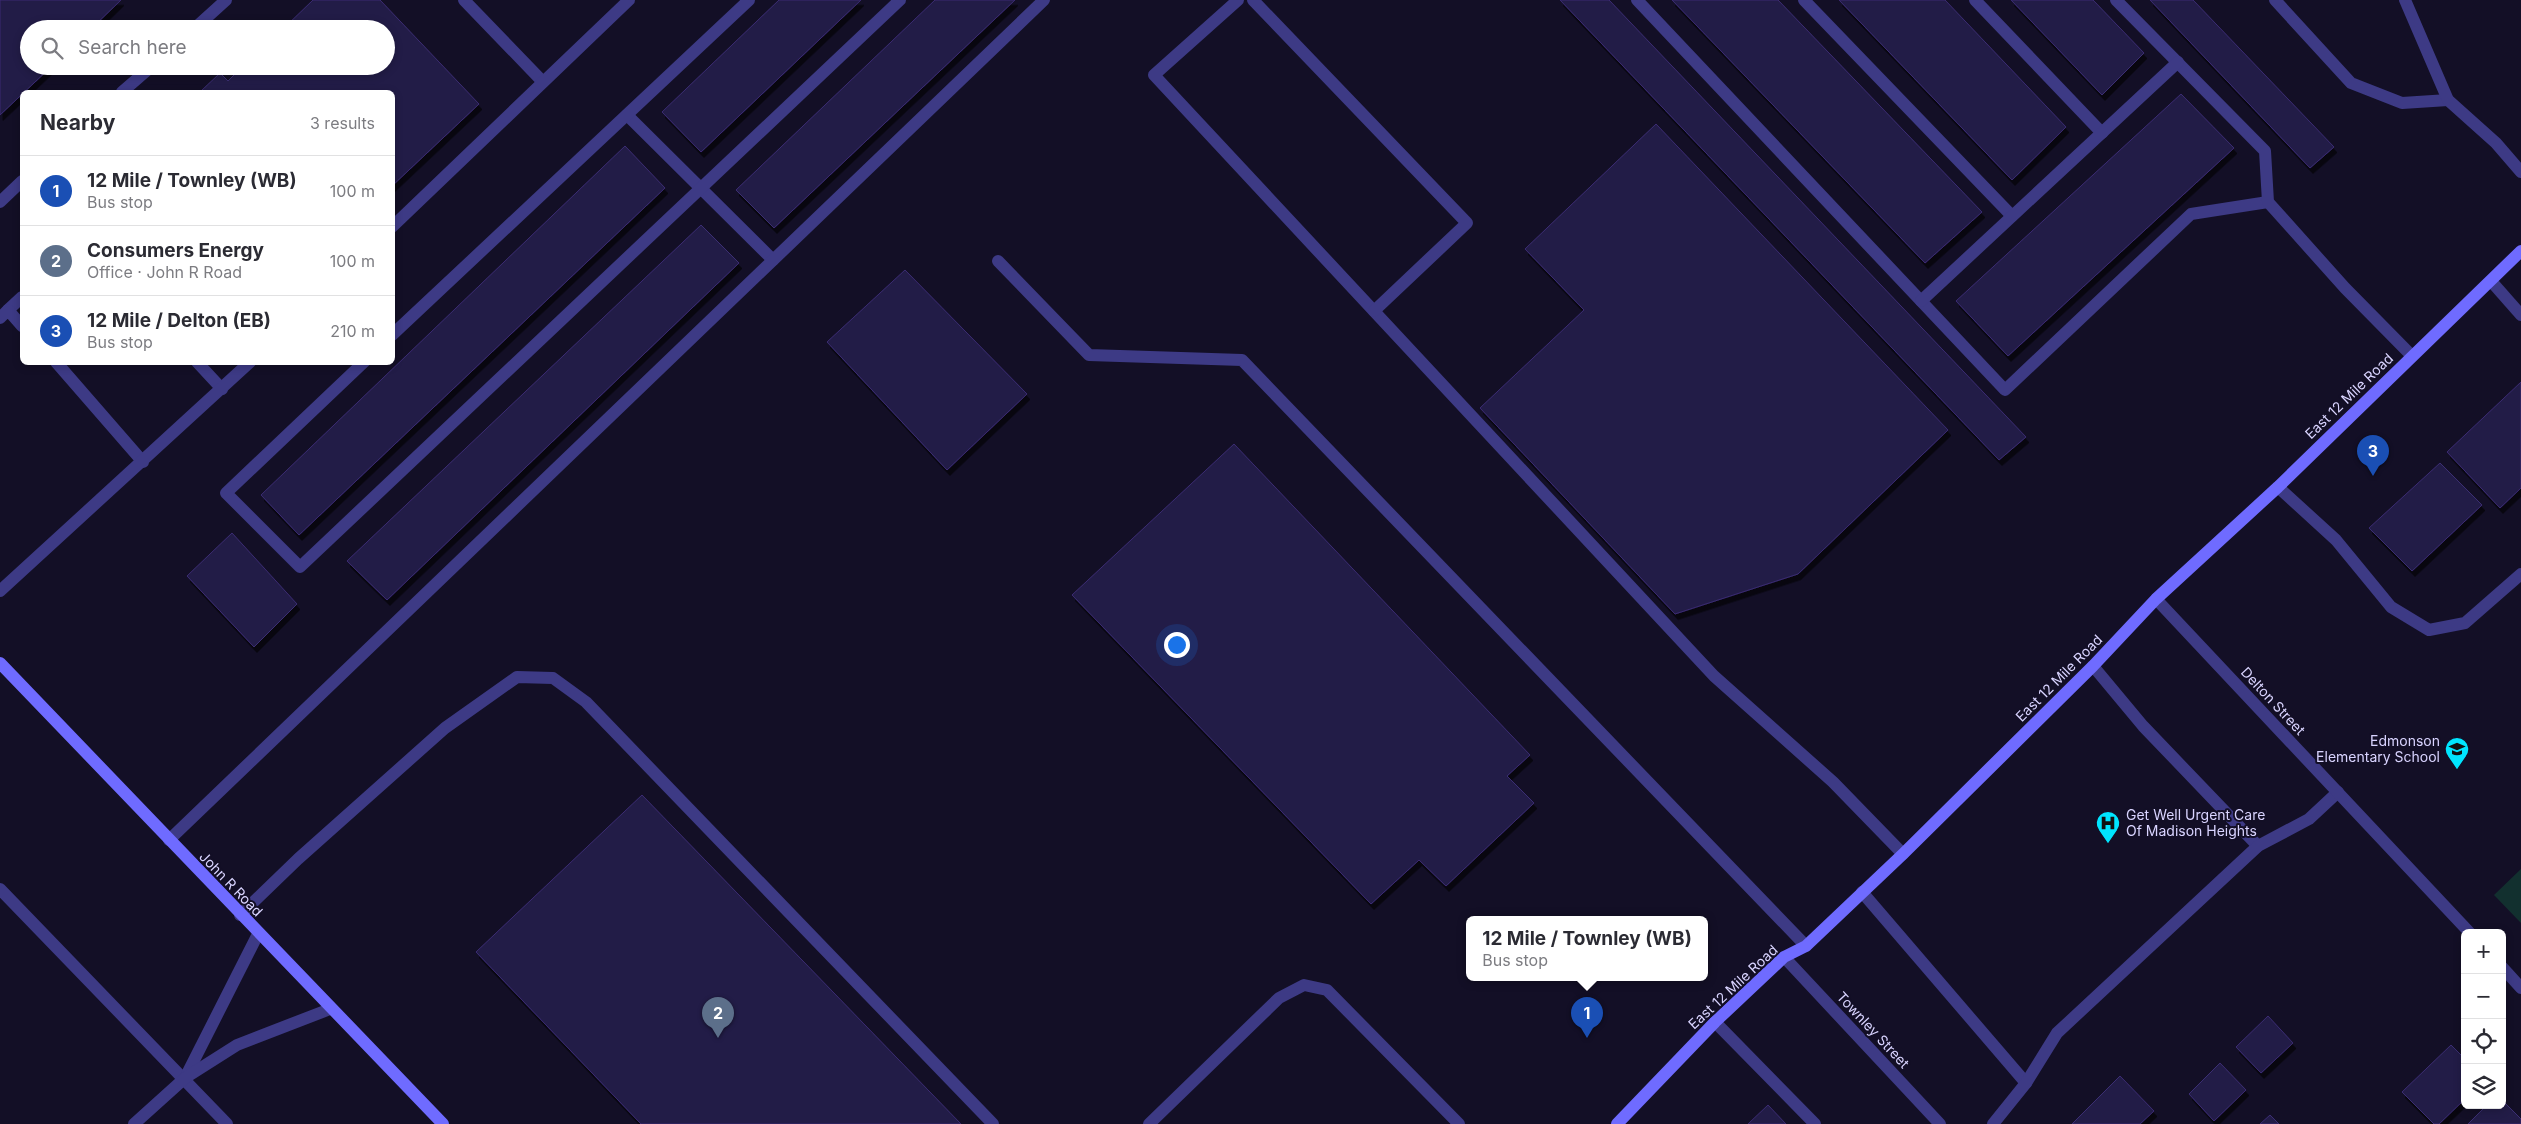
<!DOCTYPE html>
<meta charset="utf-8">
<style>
body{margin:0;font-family:Inter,sans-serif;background:#f2f2f3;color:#2b2b33}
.controls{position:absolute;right:15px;bottom:15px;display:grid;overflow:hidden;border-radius:8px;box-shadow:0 2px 8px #0003}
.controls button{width:45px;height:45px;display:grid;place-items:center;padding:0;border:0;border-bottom:1px solid #e1e1e2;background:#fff;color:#2b2b33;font:25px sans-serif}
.you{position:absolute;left:1176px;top:644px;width:18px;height:18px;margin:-12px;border:4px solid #fff;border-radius:50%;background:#1a73e8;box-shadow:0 0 0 8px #1a73e833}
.badge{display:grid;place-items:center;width:32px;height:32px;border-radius:50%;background:#111827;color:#fff;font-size:16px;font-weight:700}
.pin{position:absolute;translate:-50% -41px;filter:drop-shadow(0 1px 2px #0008)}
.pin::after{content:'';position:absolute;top:26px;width:18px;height:15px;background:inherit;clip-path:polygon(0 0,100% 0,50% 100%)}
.popup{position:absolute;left:1466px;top:916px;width:242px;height:65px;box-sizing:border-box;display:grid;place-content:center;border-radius:8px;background:#fff;filter:drop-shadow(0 1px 4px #0005);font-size:16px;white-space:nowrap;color:#7c7c81}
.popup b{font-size:19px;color:#2b2b33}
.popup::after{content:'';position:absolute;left:50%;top:100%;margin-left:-10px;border:10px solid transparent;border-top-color:#fff}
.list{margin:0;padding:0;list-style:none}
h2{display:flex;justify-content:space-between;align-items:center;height:65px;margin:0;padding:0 20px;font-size:21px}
h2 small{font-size:16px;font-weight:400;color:#7c7c81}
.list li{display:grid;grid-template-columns:32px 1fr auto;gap:15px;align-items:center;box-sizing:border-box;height:70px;padding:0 20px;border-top:1px solid #e1e1e2}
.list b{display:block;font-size:19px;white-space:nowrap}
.list p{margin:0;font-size:16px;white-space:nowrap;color:#7c7c81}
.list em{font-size:16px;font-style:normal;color:#7c7c81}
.icon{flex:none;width:28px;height:28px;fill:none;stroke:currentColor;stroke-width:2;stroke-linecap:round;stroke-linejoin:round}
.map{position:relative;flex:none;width:2521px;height:1124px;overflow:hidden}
.search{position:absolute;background:#fff;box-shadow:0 2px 8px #0003;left:20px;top:20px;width:375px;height:55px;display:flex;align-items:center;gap:12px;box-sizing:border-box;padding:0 18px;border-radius:28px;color:#7c7c81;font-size:19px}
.panel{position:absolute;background:#fff;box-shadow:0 2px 8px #0003;left:20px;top:90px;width:375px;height:275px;border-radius:8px}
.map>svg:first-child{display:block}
.green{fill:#12302f}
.building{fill:#241b47;stroke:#3b2d73;filter:url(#shadow)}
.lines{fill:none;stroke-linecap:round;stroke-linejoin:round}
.lane{stroke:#3d3a85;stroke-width:12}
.street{stroke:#3d3a85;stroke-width:12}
.secondary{stroke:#6f6bff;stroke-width:12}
.labels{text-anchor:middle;stroke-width:4;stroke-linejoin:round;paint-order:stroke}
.street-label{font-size:14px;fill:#d9d4ff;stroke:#130f26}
.poi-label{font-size:14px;fill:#d9d4ff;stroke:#130f26;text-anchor:end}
</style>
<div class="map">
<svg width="2521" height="1124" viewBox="0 0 2521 1124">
<defs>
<filter id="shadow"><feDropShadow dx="3" dy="5.5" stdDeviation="0" flood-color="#0009"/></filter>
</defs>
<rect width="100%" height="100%" fill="#130f26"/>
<!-- green -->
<polygon class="green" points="2521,869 2521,923 2494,895"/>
<!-- building -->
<g class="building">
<polygon points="0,0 121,0 91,29 29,29 29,66 52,66 0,115"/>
<polygon points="313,0 380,0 479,104 392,186 392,92 200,92 220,73 228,81 243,66 386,66 386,29 283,29"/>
<polygon points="779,0 861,0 701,152 662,112"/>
<polygon points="935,0 1015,0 774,228 736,190"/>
<polygon points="1560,0 1609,0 2026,437 1999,460"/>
<polygon points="1672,0 1778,0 1982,212 1925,263"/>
<polygon points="1839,0 1945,0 2066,127 2012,180"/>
<polygon points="2011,0 2093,0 2144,53 2102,95"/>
<polygon points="2150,0 2193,0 2334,147 2310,168"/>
<polygon points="2181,94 2234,148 2008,356 1956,301"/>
<polygon points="1656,124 1948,430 1798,574 1675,614 1480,408 1584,310 1525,249"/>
<polygon points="625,146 665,188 299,535 261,495"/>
<polygon points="701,225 739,263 387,600 347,561"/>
<polygon points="905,270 1027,394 947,470 827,342"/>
<polygon points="2521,382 2521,488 2500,508 2447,452"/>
<polygon points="1234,444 1530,755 1507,776 1534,803 1446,886 1419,860 1371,904 1072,595"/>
<polygon points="2440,463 2482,505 2412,571 2369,528"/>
<polygon points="232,533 297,604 254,647 187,576"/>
<polygon points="642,795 961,1124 641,1124 476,952"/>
<polygon points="2268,1016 2293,1043 2261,1073 2236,1047"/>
<polygon points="2451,1045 2465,1059 2465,1099 2439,1124 2434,1124 2402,1092"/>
<polygon points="2220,1063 2246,1090 2214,1121 2189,1094"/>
<polygon points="2120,1076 2154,1111 2140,1124 2072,1124"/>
<polygon points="2502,1100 2521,1119 2521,1124 2468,1124 2487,1105 2502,1105"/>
<polygon points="1768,1105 1786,1124 1748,1124"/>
<polygon points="2270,1115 2279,1124 2260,1124"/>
</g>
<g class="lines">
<!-- lane -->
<g class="lane">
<polyline points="464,0 543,82"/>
<polyline points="1238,0 1154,75 1714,676 1833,782 1903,854"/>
<polyline points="1253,0 1467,223 1374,311"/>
<polyline points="1637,0 2005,390 2191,214 2268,202"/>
<polyline points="1804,0 2012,216"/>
<polyline points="1975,0 2102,133"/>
<polyline points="2116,0 2265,151 2268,202 2345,288 2412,356"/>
<polyline points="2275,0 2351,83 2402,103 2448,100"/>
<polyline points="2405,0 2448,100 2496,143 2521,172"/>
<polyline points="194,29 226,0"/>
<polyline points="122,92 152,66"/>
<polyline points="627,115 773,260"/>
<polyline points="0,202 22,181"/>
<polyline points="392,227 629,0"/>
<polyline points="998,261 1089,355 1242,360 1806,946"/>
<polyline points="2491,281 2521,315"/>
<polyline points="1921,301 2178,62"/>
<polyline points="8,310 22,297"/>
<polyline points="0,318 8,310 22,326"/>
<polyline points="392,335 749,0"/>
<polyline points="56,362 143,462"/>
<polyline points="197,362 222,389"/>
<polyline points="364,362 226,493 300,567 900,0"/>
<polyline points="2278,487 2336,540 2391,607 2429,630 2465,623 2521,574"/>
<polyline points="0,591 250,362"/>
<polyline points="2093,666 2143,726 2258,846"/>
<polyline points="169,840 1044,0"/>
<polyline points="0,889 227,1124"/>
<polyline points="1862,892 2026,1083"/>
<polyline points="240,915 298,859 445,728 517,677 553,678 586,702 993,1124"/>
<polyline points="1715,1022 1815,1124"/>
<polyline points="185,1078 258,934"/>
<polyline points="134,1124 185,1078 237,1045 330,1009"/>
<polyline points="1149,1124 1279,998 1304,985 1327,990 1459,1124"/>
<polyline points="1993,1124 2026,1083 2057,1033 2258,846 2309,819 2338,792"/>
</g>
<!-- street -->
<g class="street">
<polyline points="2156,599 2470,933"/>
<polyline points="1784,957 1940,1124"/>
<polyline points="2502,967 2521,988"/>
</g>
<!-- secondary -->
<g class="secondary">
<polyline points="0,663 443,1124"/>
<polyline points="1617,1124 1715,1022 1784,957 1806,946 1903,854 2093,666 2156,599 2278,487 2521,251"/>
</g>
</g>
<!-- icons -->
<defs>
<g id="school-pin" transform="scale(1.25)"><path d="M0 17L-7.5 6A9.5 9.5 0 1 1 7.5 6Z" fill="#00e5ff" stroke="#130f26"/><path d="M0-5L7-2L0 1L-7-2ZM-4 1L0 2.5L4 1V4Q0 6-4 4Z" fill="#111"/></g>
<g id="hospital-pin" transform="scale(1.25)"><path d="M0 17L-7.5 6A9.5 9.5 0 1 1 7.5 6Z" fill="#00e5ff" stroke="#130f26"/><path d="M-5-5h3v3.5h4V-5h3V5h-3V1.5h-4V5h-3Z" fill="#111"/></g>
</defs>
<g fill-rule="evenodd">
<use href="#school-pin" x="2457" y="749"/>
<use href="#hospital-pin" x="2108" y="823"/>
</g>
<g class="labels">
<!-- street labels -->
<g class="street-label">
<text transform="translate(2349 396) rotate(-44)" y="5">East 12 Mile Road</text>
<text transform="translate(2059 678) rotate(-45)" y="5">East 12 Mile Road</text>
<text transform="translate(2273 701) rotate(47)" y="5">Delton Street</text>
<text transform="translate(231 884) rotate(46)" y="5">John R Road</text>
<text transform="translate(1733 987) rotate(-43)" y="5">East 12 Mile Road</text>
<text transform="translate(1873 1030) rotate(47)" y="5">Townley Street</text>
</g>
<!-- poi labels -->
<g class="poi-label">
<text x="2440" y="746">Edmonson<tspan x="2440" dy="16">Elementary School</tspan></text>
<text x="2126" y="820" text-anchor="start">Get Well Urgent Care<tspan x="2126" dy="16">Of Madison Heights</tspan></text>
</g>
</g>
</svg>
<div class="controls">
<button>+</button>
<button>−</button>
<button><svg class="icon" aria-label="locate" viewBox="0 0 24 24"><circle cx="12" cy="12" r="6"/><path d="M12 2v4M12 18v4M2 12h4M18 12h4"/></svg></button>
<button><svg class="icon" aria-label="layers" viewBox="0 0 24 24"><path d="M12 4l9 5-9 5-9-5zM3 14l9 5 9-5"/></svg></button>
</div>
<div class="you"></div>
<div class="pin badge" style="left:1587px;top:1038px;background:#1a4fb4">1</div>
<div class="popup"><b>12 Mile / Townley (WB)</b>Bus stop</div>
<div class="pin badge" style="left:718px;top:1038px;background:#5c6f8a">2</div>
<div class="pin badge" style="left:2373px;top:476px;background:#1a4fb4">3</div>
<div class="search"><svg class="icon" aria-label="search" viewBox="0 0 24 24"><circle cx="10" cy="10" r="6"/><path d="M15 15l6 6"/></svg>Search here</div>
<section class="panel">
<h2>Nearby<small>3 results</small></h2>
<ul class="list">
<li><span class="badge" style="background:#1a4fb4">1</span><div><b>12 Mile / Townley (WB)</b><p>Bus stop</p></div><em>100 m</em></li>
<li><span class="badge" style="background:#5c6f8a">2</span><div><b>Consumers Energy</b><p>Office · John R Road</p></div><em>100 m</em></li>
<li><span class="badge" style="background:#1a4fb4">3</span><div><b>12 Mile / Delton (EB)</b><p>Bus stop</p></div><em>210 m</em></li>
</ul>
</section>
</div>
